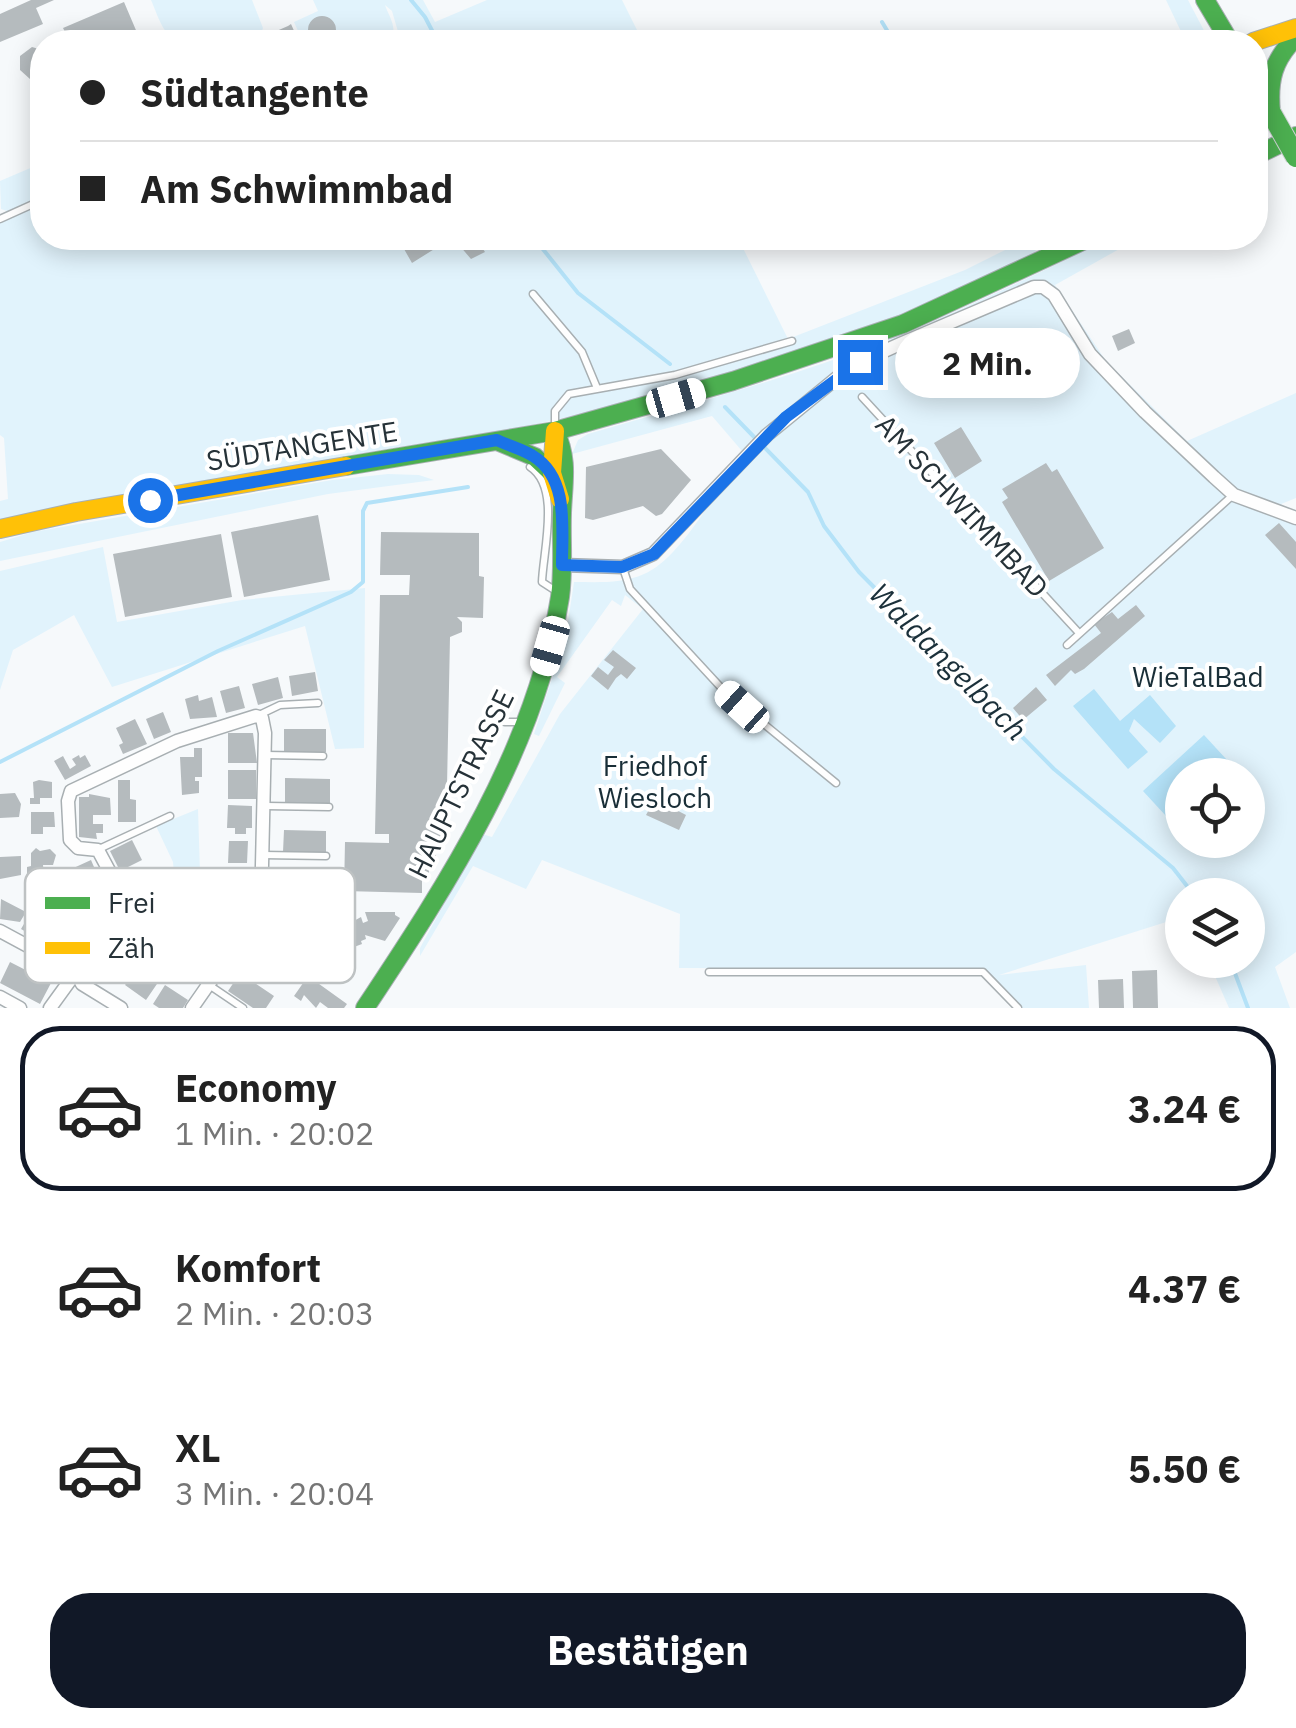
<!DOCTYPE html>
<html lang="de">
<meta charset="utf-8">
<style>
body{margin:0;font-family:"IBM Plex Sans",sans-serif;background:#f2f2f2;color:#222;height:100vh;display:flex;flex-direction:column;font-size:38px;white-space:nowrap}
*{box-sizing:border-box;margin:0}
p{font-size:32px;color:#767676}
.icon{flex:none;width:55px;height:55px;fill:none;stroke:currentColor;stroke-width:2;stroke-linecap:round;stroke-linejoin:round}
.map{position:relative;height:1008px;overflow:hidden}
.panel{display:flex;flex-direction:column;background:#fff;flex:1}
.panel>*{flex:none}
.hud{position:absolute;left:30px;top:30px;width:1238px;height:220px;border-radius:40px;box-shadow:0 5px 25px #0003;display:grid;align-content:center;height:220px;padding:0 50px;background:#fff}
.buttons{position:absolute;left:1165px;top:758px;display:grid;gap:20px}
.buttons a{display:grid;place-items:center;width:100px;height:100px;border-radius:50%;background:#fff;box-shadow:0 5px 25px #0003;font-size:50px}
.end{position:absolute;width:45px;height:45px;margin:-22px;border:12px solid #1a73e8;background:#fff;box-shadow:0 0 0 5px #fff}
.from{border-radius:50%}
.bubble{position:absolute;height:70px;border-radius:35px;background:#fff;box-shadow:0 5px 25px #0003;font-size:32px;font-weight:800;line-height:70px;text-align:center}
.car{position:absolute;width:30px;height:60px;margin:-30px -15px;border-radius:12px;box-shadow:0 0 8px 2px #0007;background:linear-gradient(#fff 24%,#345 0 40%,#fff 0 76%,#345 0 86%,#fff 0)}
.hud b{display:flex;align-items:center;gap:35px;height:95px;font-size:38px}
.hud b+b{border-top:2px solid #e0e0e0}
.hud i{width:25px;height:25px;background:#222}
ul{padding:18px 0 0;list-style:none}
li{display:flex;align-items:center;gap:30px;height:165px;margin:0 20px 15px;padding:0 30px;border:5px solid transparent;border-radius:40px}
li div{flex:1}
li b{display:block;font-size:38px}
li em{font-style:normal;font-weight:800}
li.on{border-color:#111827}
li>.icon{width:90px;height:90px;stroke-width:1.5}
.cta{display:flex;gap:20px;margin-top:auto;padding:20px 50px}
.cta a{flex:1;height:115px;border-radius:40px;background:#111827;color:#fff;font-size:40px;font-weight:800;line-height:115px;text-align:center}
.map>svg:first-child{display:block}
.green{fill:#e1f3fc;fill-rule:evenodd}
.water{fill:#b4e2f8}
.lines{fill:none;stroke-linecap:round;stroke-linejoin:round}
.stream{stroke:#b4e2f8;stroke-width:4}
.building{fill:#b5bbbe}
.lane-casing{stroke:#a8afb2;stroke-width:9}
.street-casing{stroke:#a8afb2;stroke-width:15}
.fast-casing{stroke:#a8afb2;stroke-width:20}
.slow-casing{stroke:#a8afb2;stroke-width:20}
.lane{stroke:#fefefe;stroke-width:6}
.street{stroke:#fefefe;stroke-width:12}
.fast{stroke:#4caf50;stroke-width:18}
.slow{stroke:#ffc107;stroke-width:18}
.fast-bridge-casing{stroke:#d0d4d6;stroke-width:22;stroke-linecap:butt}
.fast-bridge{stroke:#4caf50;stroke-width:20}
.route{stroke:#1a73e8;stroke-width:12}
.labels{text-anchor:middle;stroke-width:8;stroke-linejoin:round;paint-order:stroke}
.street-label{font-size:28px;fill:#263238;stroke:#fff}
.park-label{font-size:28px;fill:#192e37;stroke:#fff}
.water-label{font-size:30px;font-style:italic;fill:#1b303a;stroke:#fff}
.key{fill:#fff;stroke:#bec2c3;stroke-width:2.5}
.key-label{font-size:28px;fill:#263238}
</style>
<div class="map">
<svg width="1296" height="1008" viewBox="0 0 1296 1008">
<rect width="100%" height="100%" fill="#f6f9fb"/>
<path class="green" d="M151 0H252L263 28 261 34C239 44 180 52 164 29 159 21 155 9 151 0Z
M313 0H423L435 22 487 0H622L643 42H401L392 11 385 5C388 15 399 28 390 42H303L294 22 318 11Z
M1166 0H1188L1210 42H1186Z
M42 163V197L10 212 1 209 0 181Z
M42 203V238H738L788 339 965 270 1023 241 1021 238 1041 239 1034 254C975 281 916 311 855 333 583 433 285 471 0 521V501L8 499 4 438 0 435V222Z
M1110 238H1139L1055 285 1106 361 1187 441 1296 393V498L1281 504 1296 514V952L1275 967 1290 1008H1229L1208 960H1248V895H1182V917L999 975 1086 965 1089 1008H1022L999 984 976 969 679 968 680 914 542 860 526 889 473 866 420 956V948L482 834 492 837 560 714 643 609 625 595 621 606 612 600 557 677 565 683 539 736 534 734 566 635 574 582C597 582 622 584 644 574 681 559 721 484 742 451L712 416 572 454 578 440 588 434C688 405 790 378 887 340 963 310 1037 274 1110 238ZM1182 775H1248V840H1182Z
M388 474 419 475 434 480 328 494 0 561V542L33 532 332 480Z
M103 547 117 622 242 600 365 588 364 748 335 749 305 626 112 687 74 615 13 650 0 690V571Z
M198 809 200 873 195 900H176L173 862 156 826Z"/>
<path class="water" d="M1094 689 1120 721 1150 695 1176 726 1160 743 1134 719 1129 731 1148 752 1128 769 1073 706Z
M1204 735 1227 760 1211 775H1182V801L1166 816 1143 791Z"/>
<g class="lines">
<path class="stream" d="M411 0 425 17 438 42
M882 22 894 42
M534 238 578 293 670 364
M1009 238 1011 240
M725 407 757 440
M763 446 808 492 824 526 859 572 1054 769 1173 868 1194 895
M0 762 218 651 351 592 363 582V511L367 503 468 487
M1230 960 1248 1008"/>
</g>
<path class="building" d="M31 0H54L36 8 43 24 0 42V14Z
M124 2 141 42H70L63 28Z
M308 30a14 14 0 1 1 28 0a14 14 0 1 1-28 0Z
M291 24 299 42H251L288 26Z
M32 47 42 50V77L38 79H30L20 70V56Z
M408 238H452L412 263 400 242Z
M453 238H476L485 252 471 259Z
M1129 329 1135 343 1118 351 1112 336Z
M961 427 982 461 955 478 934 443Z
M661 449 691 480 662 514 656 516 643 506 593 520 585 518 586 467Z
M1046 463 1052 472 1057 469 1104 548 1049 581 1002 502 1008 498 1002 489Z
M318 515 330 580 244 597 231 532Z
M1279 523 1296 542V569L1265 535Z
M381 532 479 533V576L484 577 483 618 457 617 462 622V632L450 637 446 836 444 845H436V861H429V877H422V893L344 891 345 842 389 843V834H375L380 595H409L410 575H380Z
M221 534 232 597 125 617 113 554Z
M1136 605 1145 616 1084 669 1075 674 1071 670 1055 686 1046 675 1101 633 1094 624 1112 612 1118 619Z
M613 650 636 668 627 679 621 674 616 678 608 690 591 676 598 667 608 675 614 667 604 660Z
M315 672 318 691 292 696 289 676Z
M278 677 283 698 258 705 252 684Z
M239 686 245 708 226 713 220 691Z
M1036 687 1047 700 1023 720 1013 708Z
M198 695 199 701 212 697 217 717 190 719 185 699Z
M163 712 171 732 154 739 146 719Z
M135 719 147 744 123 754 119 745 123 743 116 728Z
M284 729H326V752H284Z
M228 733H253L257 763H228Z
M194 748H202V777H195V781H199V793L182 795 180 757H194Z
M79 755 80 758 85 755 91 766 65 780 54 761 63 756 70 769 76 765 72 759Z
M228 770H256V799H228Z
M285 778 330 779V803H285Z
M39 780 52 782V798H40V804H30V798H34L33 782Z
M118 780H130V799L136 800V822H118Z
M15 793 21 804 19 817 0 818V794Z
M89 794 110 798 111 815H93V824H103V833H96L97 839 79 837V797H89Z
M655 799 686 815 679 830 646 815Z
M228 805 252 806V828H246V834H235V828H227Z
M31 812H54L55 827H43V834H31Z
M284 830 326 831V853L283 852Z
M132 840 142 860 120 871 110 851Z
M229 841H248L247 863H228Z
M36 848 40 851 50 849 56 855 53 865H43L44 875 34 879 27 874V867L31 866V853Z
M21 856V875L0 879V857Z
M91 860 103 888 82 897 67 871Z
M1 899 26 912 20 922 0 919Z
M31 912 56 926 54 929 57 931 69 921 82 928 79 934 84 940 74 955 51 945 54 941 31 928 28 933 21 929Z
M365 912H395V915L400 918 385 941 365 935 366 939 361 941 362 944 354 947 356 952 342 964 344 966 337 972 340 975 334 979 331 976 328 979 314 967 329 950 326 947 343 932 341 928 361 917 363 923 368 921Z
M197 941 219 957 200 984 177 968Z
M10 962 51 983 40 1004 0 983Z
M139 966 159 981 146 1000 125 985Z
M1157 970 1158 1008H1133L1132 971Z
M240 973 274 996 266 1008H253L228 991Z
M308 976 347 1004 344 1008H328L320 1002 316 1008 304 995 301 1001 294 996Z
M1123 979 1124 1008H1099L1098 980Z
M165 985 188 1000 183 1008H159L153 1004Z"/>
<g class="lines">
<defs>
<path id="lane" d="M0 219 42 200
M533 294 582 352 597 388
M862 397 1079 633
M555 428V411L569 394 675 375 792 341
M530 467C561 487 543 551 542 582L559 593
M623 568 630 589 726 693 836 783
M1067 645 1233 495
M257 716 280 705 318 703
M505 722H524
M265 755 323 756
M266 806 329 807
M99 849 170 816
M263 855 326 856
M263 905 324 906
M242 939 292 974
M709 972H983L1018 1008
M209 985 243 1008"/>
<path id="street" d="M562 565 623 567 653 554 767 435 838 377 860 362 900 344 1034 287H1043L1054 295 1090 354 1145 412 1214 477 1234 495 1296 518
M0 931 76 972 82 984 121 1008
M0 997 20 1008
M50 1008 124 906 121 893 98 850 78 848 70 840 68 801 71 791 177 741 256 716 262 718 265 733 261 909 192 1008"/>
<path id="fast" d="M1205 0 1230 42
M1255 85 1271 113
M1271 112C1268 80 1273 60 1296 37
M1255 156 1296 136
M497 441 535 457 552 473
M346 466 555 431 733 381 903 324 1089 238
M365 1008C448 883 536 749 560 597 564 569 561 541 562 513 563 483 569 460 555 431"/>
<path id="slow" d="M1253 42 1296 28
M555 431 552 473 560 499
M0 529 76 512 346 466"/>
</defs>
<use href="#lane" class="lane-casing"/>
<use href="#street" class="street-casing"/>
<use href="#fast" class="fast-casing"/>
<use href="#slow" class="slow-casing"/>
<use href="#lane" class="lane"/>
<use href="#street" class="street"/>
<use href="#fast" class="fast"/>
<use href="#slow" class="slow"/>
<defs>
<path id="fast-bridge" d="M1271 113 1296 157"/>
</defs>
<use href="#fast-bridge" class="fast-bridge-casing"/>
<use href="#fast-bridge" class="fast-bridge"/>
</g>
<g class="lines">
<path class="route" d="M150 500 497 440C509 446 522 449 533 456 569 478 562 528 562 565L622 567 654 554 786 417 860 362"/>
</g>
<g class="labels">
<g class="street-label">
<text transform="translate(302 446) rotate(-9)" y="10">SÜDTANGENTE</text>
<text transform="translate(962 506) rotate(47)" y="10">AM SCHWIMMBAD</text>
<text transform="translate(461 784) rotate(-64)" y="10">HAUPTSTRASSE</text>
</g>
<g class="park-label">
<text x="1198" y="687">WieTalBad</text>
<text x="655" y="776">Friedhof<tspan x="655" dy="32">Wiesloch</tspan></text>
</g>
<g class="water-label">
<text transform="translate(948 662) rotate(45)" y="10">Waldangelbach</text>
</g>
</g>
<rect x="25" y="868" width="330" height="115" rx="15" class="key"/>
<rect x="45" y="897" width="45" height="12" fill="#4caf50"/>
<rect x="45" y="942" width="45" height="12" fill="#ffc107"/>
<g class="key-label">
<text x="108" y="913">Frei</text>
<text x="108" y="958">Zäh</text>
</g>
</svg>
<div class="buttons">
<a><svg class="icon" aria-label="locate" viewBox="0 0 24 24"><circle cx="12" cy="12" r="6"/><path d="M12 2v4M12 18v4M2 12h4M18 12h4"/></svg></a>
<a><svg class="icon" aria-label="layers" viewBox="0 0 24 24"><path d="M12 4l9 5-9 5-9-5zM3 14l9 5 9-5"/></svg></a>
</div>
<i class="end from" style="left:150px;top:500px"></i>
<i class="end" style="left:860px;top:362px"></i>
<div class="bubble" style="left:895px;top:328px;width:185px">2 Min.</div>
<i class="car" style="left:676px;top:398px;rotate:74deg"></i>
<i class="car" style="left:550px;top:646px;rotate:196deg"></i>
<i class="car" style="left:742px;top:707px;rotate:312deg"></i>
<div class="hud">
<b><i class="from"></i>Südtangente</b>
<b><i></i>Am Schwimmbad</b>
</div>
</div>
<section class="panel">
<ul>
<li class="on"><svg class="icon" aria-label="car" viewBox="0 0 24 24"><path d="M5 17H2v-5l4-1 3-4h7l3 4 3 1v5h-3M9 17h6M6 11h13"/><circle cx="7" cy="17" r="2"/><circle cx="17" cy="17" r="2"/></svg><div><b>Economy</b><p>1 Min. · 20:02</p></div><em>3.24 €</em></li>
<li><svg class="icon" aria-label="car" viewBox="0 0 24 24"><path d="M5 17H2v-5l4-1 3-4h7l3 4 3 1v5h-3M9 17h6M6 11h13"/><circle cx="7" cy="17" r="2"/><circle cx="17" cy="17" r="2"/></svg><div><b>Komfort</b><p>2 Min. · 20:03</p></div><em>4.37 €</em></li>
<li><svg class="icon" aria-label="car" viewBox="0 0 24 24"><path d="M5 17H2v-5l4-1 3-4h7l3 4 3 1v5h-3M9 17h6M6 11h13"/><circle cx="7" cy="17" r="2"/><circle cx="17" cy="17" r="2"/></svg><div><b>XL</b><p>3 Min. · 20:04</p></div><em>5.50 €</em></li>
</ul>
<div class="cta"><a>Bestätigen</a></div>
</section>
